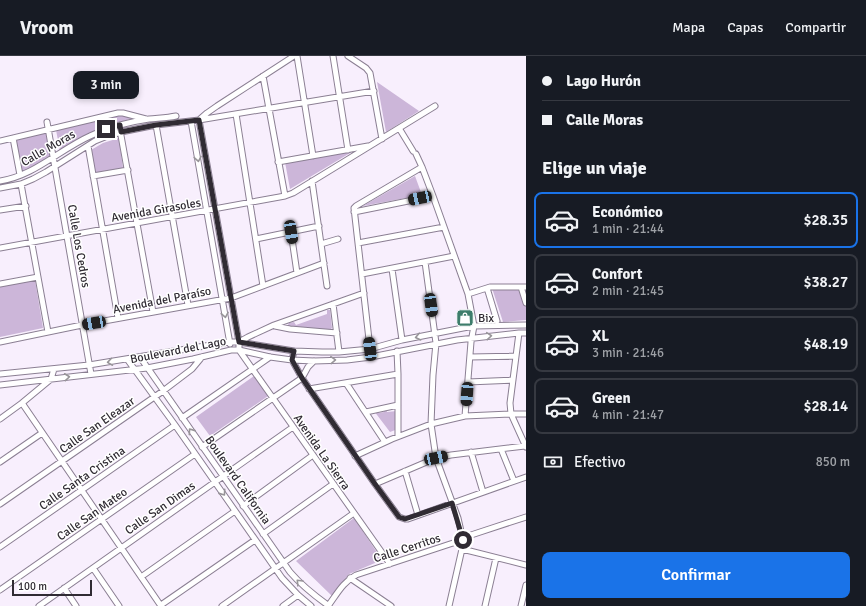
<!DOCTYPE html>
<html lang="es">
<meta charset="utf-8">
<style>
body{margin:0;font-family:Signika,sans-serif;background:#20242c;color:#f1f3f6;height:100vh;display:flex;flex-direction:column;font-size:15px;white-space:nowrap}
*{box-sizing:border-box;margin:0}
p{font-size:13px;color:#9ea1a6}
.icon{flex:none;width:22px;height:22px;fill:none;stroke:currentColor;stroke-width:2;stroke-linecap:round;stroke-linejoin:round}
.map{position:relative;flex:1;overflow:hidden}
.side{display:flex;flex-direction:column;background:#171b24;width:340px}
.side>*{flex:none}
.top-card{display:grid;align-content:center;height:88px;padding:0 16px;background:#171b24}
.scale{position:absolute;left:12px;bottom:10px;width:80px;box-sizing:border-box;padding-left:4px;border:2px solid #302b33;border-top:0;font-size:11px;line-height:14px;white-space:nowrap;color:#302b33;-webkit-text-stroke:3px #fff;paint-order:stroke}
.end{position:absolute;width:18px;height:18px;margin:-9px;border:5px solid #302b33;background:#fff;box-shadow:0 0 0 2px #fff}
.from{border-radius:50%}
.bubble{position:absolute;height:28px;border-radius:8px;background:#171b24;box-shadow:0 2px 6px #0003;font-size:13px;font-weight:600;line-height:28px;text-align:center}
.car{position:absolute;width:12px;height:24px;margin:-12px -6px;border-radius:5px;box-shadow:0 0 3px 1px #0007;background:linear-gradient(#222 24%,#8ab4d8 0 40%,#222 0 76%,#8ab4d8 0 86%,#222 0)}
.top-card b{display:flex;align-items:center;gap:14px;height:38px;font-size:15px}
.top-card b+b{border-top:1px solid #363941}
.top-card i{width:10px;height:10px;background:#f1f3f6}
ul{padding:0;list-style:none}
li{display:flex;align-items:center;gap:12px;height:56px;margin:0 8px 6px;padding:0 8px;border:2px solid #363941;border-radius:8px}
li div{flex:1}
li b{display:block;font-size:15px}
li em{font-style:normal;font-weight:600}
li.selected{border-color:#1a73e8}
li>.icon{width:36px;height:36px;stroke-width:1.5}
h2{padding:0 16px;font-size:18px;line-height:48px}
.pay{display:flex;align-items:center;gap:10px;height:44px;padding:0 16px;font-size:15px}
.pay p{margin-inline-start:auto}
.button{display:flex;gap:8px;margin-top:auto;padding:8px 16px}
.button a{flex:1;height:46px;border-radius:8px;background:#1a73e8;color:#fff;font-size:16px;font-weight:600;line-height:46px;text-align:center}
header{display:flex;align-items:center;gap:24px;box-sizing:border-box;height:56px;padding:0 20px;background:#171b24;border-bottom:1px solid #363941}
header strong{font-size:19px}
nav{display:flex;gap:22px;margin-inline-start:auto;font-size:14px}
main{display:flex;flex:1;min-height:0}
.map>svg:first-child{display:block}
.green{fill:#ccb6d9}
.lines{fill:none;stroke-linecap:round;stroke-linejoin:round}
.minor-casing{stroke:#8b7f93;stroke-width:7}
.minor{stroke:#fff;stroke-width:5}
.oneway{stroke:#989599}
.route{stroke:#302b33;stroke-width:5}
.labels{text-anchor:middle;stroke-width:3;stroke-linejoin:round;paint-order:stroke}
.street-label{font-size:12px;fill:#302b33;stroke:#fff}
.poi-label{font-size:12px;fill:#302b33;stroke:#fff;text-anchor:start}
</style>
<header>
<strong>Vroom</strong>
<nav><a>Mapa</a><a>Capas</a><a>Compartir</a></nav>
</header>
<main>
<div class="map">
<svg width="526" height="550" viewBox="0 0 526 550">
<rect width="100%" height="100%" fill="#f8effd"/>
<path class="green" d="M377 26 419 55 386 76Z
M116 59H123L135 62C105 69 85 78 60 95L56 74Z
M47 76 52 100 42 106 21 117 15 83Z
M119 82 123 112 95 117 91 94 103 87Z
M355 94 290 133 285 106Z
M415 120 422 139 363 150Z
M35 224 43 272 0 281V231Z
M492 232H520L526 248V264L503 266Z
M327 254H330L332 272 331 273H313L289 270 288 269 289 267 294 266 296 269 327 258Z
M254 320 268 340 210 380 196 361Z
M384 352H386L387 356 397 355 398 373 390 376 374 355 377 353 378 357 384 356Z
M354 462 382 504 349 518 332 540 296 505Z"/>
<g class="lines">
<defs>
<path id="minor" d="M297 0 313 100
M333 0 348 94
M348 0 366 12 370 17 382 83
M263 20 285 140
M374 35 199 64 239 286V294L390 508
M236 58 263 230
M191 65 230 288
M47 66 91 318
M156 69 188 249
M399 72 413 95
M120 74 153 256
M13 82 20 119
M0 85 118 57H123L146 63
M88 90 118 262
M416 98 422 111 433 140 468 238 474 270 471 286 465 360
M278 106 368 90
M93 120 128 114
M0 125C34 120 59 94 90 80 108 71 128 66 149 63 158 62 167 62 176 60
M312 125 327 230
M21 128 48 276
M0 132 21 128 33 123 46 116 95 85 105 81 121 76 156 69 199 64 207 57 217 50 294 0
M0 154 26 150
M354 156 433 140
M291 176 297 217
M256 183 319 170
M358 187 444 171
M321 188 338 183
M0 192 285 140 293 137 435 50
M425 206 436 287 433 319 431 368 436 402 458 462 463 484 462 493 449 550
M392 213 402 284
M362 218 454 200
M0 228 38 221
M521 231 526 247
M487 232 497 265
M468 238 490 231H526
M333 248 339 296
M275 270 290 273 337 277
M519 277 510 347 511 358 526 391
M0 286 82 269 231 242 324 207
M239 286 248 281 274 269 364 237
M294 295 292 304 302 322 375 428 399 461 405 463H408L526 421
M397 295 398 318V380
M140 301 290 516C302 530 315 540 329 550
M371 301 354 152 356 150 422 111
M470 301 516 300
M127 303 175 369 282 522 298 539 311 550
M0 318 89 309 229 286H239L294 295 322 296H339L370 293 402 284 463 272 474 270 526 269
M468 326 513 324
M346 327 385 386
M0 329 147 312 193 303 231 294H239L270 301 292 304 314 305 347 304 371 301 457 284 519 277H526
M309 333 398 318
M22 347 161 550
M366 356 398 349
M182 362 270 301
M0 363 22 347 51 323 54 313
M202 391 302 322 308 311 314 305
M501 393 514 425
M471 396 483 436
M355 400 392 383 431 368 465 360 511 358H526
M0 406 42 377
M405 415 418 459
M375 428 436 402 451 399 525 390
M0 448 163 335 192 313 202 301
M243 450 313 399
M263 478 333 428
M0 491 175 369
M462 493 526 509
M93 512 119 550
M141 521 235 455
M350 522 391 550
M64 532 76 550
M0 534 195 398
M161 549 255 484
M39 550 293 371
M222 550 354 457
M283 550 298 539
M328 550C337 538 343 526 356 519L450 488 463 484 468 480 526 461
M485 550 496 502
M521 550 526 529"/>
</defs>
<use href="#minor" class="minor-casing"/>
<use href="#minor" class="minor"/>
</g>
<defs><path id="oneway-chevron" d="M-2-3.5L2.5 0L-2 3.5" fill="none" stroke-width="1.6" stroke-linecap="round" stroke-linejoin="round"/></defs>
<g class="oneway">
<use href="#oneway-chevron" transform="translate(198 103) rotate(80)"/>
<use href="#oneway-chevron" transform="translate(225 259) rotate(80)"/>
<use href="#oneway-chevron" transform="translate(489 280) rotate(-5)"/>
<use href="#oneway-chevron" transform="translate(418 281) rotate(168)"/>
<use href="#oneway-chevron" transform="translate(333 304) rotate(-2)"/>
<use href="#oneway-chevron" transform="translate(110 306) rotate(172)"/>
<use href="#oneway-chevron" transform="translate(67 321) rotate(-6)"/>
<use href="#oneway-chevron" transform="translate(191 375) rotate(-125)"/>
<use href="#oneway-chevron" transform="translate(223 437) rotate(55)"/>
<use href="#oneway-chevron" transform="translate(299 526) rotate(-134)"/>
</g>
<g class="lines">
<path class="route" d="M106 73 120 69 121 76 156 69 199 64 239 286 294 295 292 304 302 322 375 428 399 461 405 463 452 447 463 484"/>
</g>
<defs>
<symbol id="shop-square" viewBox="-11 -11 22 22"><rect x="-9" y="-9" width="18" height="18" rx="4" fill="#3d7d6b" stroke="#fff"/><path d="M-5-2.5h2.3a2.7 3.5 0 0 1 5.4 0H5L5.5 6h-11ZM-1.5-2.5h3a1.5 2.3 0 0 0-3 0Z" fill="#fff"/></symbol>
</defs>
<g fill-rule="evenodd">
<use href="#shop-square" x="455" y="252" width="20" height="20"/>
</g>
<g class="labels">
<g class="street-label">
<text transform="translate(48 92) rotate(-30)" y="4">Calle Moras</text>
<text transform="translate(156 154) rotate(-10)" y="4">Avenida Girasoles</text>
<text transform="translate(79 190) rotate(80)" y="4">Calle Los Cedros</text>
<text transform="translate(162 244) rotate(-11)" y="4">Avenida del Paraíso</text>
<text transform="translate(178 294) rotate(-11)" y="4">Boulevard del Lago</text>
<text transform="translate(97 369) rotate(-35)" y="4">Calle San Eleazar</text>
<text transform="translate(322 396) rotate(55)" y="4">Avenida La Sierra</text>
<text transform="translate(82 422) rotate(-35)" y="4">Calle Santa Cristina</text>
<text transform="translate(238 424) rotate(55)" y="4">Boulevard California</text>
<text transform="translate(160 452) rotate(-35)" y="4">Calle San Dimas</text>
<text transform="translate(92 458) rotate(-35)" y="4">Calle San Mateo</text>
<text transform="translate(407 492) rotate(-18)" y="4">Calle Cerritos</text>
</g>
<g class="poi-label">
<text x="478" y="266">Bix</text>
</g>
</g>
</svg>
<div class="scale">100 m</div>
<i class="end from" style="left:463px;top:484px"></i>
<i class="end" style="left:106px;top:73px"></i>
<div class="bubble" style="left:73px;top:15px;width:66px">3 min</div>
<i class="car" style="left:420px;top:142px;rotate:258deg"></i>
<i class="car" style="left:291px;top:176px;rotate:171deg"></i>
<i class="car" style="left:431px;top:249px;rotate:172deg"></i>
<i class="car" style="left:94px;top:267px;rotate:260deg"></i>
<i class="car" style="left:370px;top:293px;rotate:353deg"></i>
<i class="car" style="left:467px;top:338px;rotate:184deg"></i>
<i class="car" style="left:436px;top:402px;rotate:78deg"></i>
</div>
<section class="side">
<div class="top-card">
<b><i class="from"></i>Lago Hurón</b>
<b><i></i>Calle Moras</b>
</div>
<h2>Elige un viaje</h2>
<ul>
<li class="selected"><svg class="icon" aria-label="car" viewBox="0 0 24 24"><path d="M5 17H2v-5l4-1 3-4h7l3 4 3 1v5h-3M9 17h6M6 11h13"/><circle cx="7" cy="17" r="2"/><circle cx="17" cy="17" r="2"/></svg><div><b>Económico</b><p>1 min · 21:44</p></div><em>$28.35</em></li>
<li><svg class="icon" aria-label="car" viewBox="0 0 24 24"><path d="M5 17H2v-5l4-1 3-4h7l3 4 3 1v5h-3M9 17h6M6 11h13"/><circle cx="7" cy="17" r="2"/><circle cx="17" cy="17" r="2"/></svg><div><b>Confort</b><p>2 min · 21:45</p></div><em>$38.27</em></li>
<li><svg class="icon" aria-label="car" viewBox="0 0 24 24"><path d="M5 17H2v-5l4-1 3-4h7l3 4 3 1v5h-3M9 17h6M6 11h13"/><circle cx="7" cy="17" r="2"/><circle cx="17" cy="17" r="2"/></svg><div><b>XL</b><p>3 min · 21:46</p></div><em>$48.19</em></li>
<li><svg class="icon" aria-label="car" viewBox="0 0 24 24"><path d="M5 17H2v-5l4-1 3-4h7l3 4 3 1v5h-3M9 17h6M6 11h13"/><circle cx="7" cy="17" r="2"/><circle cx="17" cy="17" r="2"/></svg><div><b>Green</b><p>4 min · 21:47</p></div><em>$28.14</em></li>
</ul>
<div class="pay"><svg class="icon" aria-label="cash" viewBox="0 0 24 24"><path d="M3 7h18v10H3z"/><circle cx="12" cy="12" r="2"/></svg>Efectivo<p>850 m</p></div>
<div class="button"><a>Confirmar</a></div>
</section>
</main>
